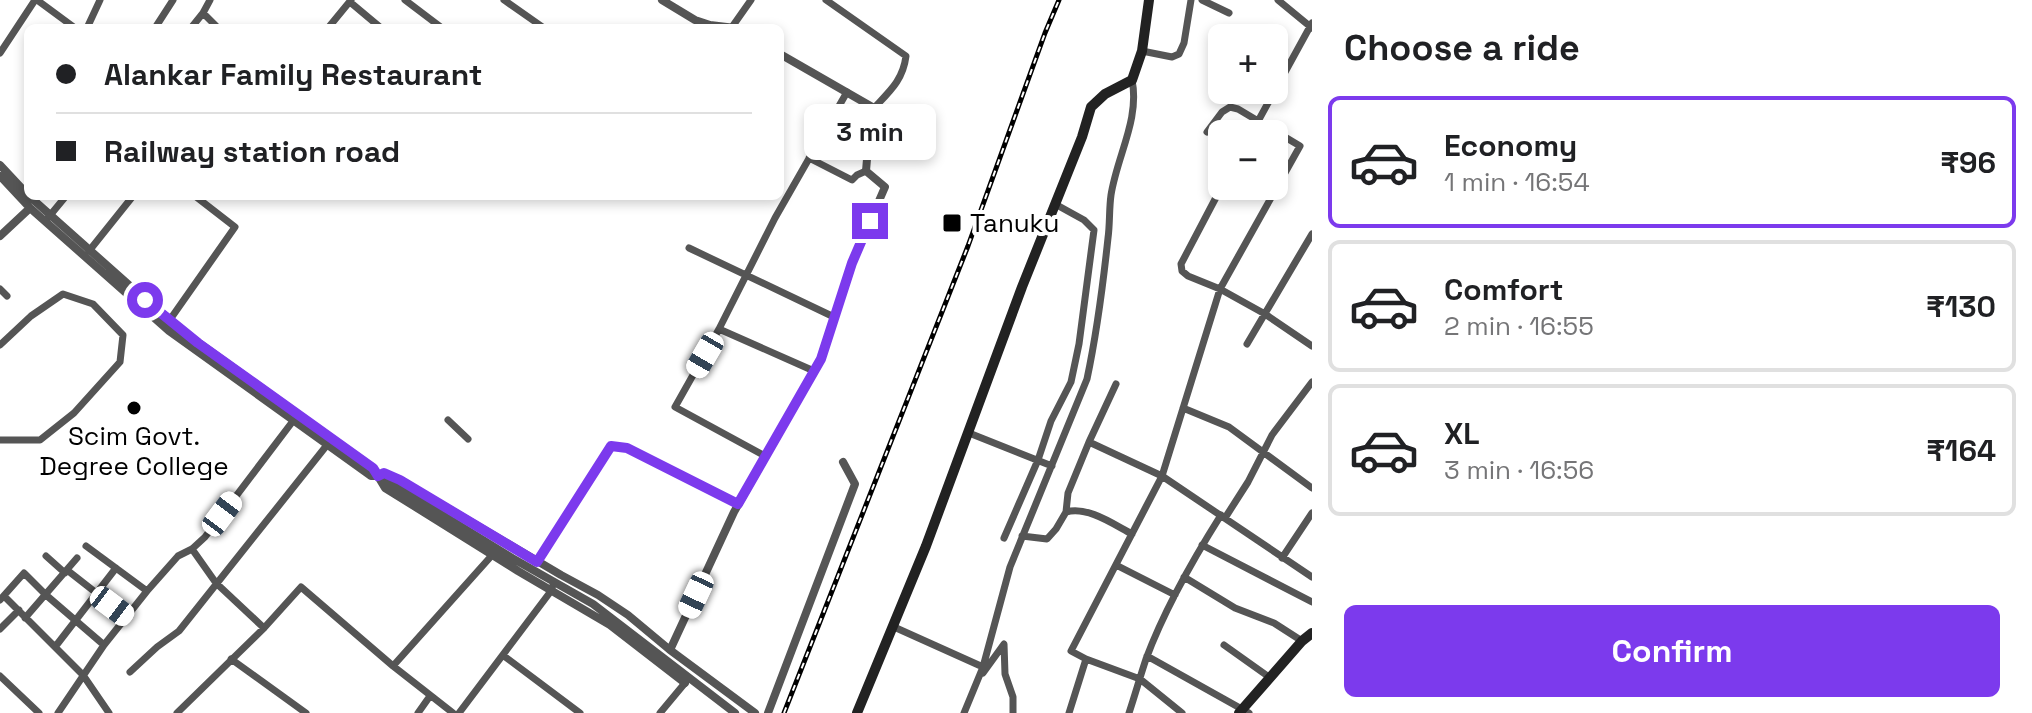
<!DOCTYPE html>
<meta charset="utf-8">
<style>
body{margin:0;font-family:"Space Grotesk",sans-serif;background:#f2f2f2;color:#202124;height:100vh;display:flex;flex-direction:column;font-size:30px;white-space:nowrap}
*{box-sizing:border-box;margin:0}
p{font-size:26px;color:#757577}
.icon{flex:none;width:44px;height:44px;fill:none;stroke:currentColor;stroke-width:2;stroke-linecap:round;stroke-linejoin:round}
.map{position:relative;flex:1;overflow:hidden}
.sheet{display:flex;flex-direction:column;background:#fff;width:720px}
.sheet>*{flex:none}
.hud{position:absolute;left:24px;top:24px;width:760px;height:176px;border-radius:12px;box-shadow:0 4px 12px #0003;display:grid;align-content:center;height:176px;padding:0 32px;background:#fff}
.buttons{position:absolute;left:1208px;top:24px;display:grid;gap:16px}
.buttons a{display:grid;place-items:center;width:80px;height:80px;border-radius:12px;background:#fff;box-shadow:0 4px 12px #0003;font-size:40px}
.end{position:absolute;width:36px;height:36px;margin:-18px;border:10px solid #7c3aed;background:#fff;box-shadow:0 0 0 4px #fff}
.from{border-radius:50%}
.bubble{position:absolute;height:56px;border-radius:12px;background:#fff;box-shadow:0 4px 12px #0003;font-size:26px;font-weight:800;line-height:56px;text-align:center}
.car{position:absolute;width:24px;height:48px;margin:-24px -12px;border-radius:10px;box-shadow:0 0 6px 2px #0007;background:linear-gradient(#fff 24%,#345 0 40%,#fff 0 76%,#345 0 86%,#fff 0)}
.hud b{display:flex;align-items:center;gap:28px;height:76px;font-size:30px}
.hud b+b{border-top:2px solid #e0e0e0}
.hud i{width:20px;height:20px;background:#202124}
ul{padding:0;list-style:none}
li{display:flex;align-items:center;gap:24px;height:132px;margin:0 16px 12px;padding:0 16px;border:4px solid #e0e0e0;border-radius:12px}
li div{flex:1}
li b{display:block;font-size:30px}
li em{font-style:normal;font-weight:800}
li.selected{border-color:#7c3aed}
li>.icon{width:72px;height:72px;stroke-width:1.5}
h2{padding:0 32px;font-size:36px;line-height:96px}
.primary-button{display:flex;gap:16px;margin-top:auto;padding:16px 32px}
.primary-button a{flex:1;height:92px;border-radius:12px;background:#7c3aed;color:#fff;font-size:32px;font-weight:800;line-height:92px;text-align:center}
main{display:flex;flex:1;min-height:0}
.map>svg:first-child{display:block}
.lines{fill:none;stroke-linecap:round;stroke-linejoin:round}
.minor{stroke:#555;stroke-width:7}
.tertiary{stroke:#555;stroke-width:8}
.secondary{stroke:#222;stroke-width:10}
.rail-casing{stroke:#000;stroke-width:5}
.rail{stroke:#fff;stroke-width:2;stroke-dasharray:6;stroke-linecap:butt}
.route{stroke:#7c3aed;stroke-width:10}
.poi-dot{fill:#000;stroke:#fff;stroke-width:3}
.labels{text-anchor:middle;stroke-width:8;stroke-linejoin:round;paint-order:stroke}
.poi-label{font-size:26px;fill:#000;stroke:#fff;text-anchor:start}
</style>
<main>
<div class="map">
<svg width="1312" height="713" viewBox="0 0 1312 713">
<rect width="100%" height="100%" fill="#fff"/>
<g class="lines">
<path class="minor" d="M37 0 75 28
M405 0 442 28
M504 0 544 28
M826 0 906 56C903 80 890 91 874 108
M1202 0 1229 13
M1278 0 1312 28
M350 2 381 28
M203 13 218 28
M732 27 751 0
M87 28 100 0
M155 28 173 0
M191 28 203 13 210 0
M328 28 351 0
M1142 51 1172 57 1179 54 1184 43 1191 0
M0 53 35 0
M1251 134 1312 23
M809 158 852 180 857 175 866 171
M1222 186 1181 264 1182 271 1188 276 1220 289 1265 314 1312 346
M47 219 66 196
M689 248 834 317
M89 251 133 196
M0 289 7 296
M169 321 235 227 195 196
M719 329 814 371
M1247 344 1312 234
M0 345 31 316 63 294 93 304 123 335 120 362 74 413 40 440H0
M1116 384 1089 442 1162 476 1220 289 1300 146 1238 109 1230 107 1222 112 1207 132
M1183 408 1229 427 1312 488
M448 420 468 439
M969 433 1052 466
M765 456 675 407 719 329 775 218 847 92
M1066 512C1088 506 1113 524 1132 534
M1225 518 1248 482 1272 435 1312 382
M1022 536 1047 539 1056 529 1066 512 1068 493 1089 442
M1004 538 1038 460 1051 421 1071 382 1079 344 1094 230 1084 220 1055 204
M1202 545 1312 602
M86 546 147 591
M192 549 216 583 264 628
M46 556 65 573
M1282 558 1312 513
M537 562 611 446 627 448 738 504
M1116 565 1175 595
M67 570 127 617
M1184 577 1235 608 1274 623 1302 641
M4 596 83 675 109 713
M0 600 24 573 46 595 104 645
M25 618 77 558
M894 627 983 667
M0 629 19 610
M1224 645 1269 677
M55 647 116 568
M504 656 580 713
M1147 656 1249 713
M231 659 306 713
M1086 659 1071 651 1162 476 1312 577
M393 666 453 713
M130 672 157 647 179 631 327 445
M983 673 1004 644 1005 674 1013 697V713
M0 676 39 713
M58 713 104 645 147 591 178 556 192 549 205 537 293 421
M177 713 264 628 301 587 393 666 494 553
M418 713 430 696
M459 713 551 591 554 582
M660 713 685 683
M964 713 983 667 1010 567 1087 379C1097 332 1103 285 1108 238 1110 224 1109 209 1111 195 1117 156 1140 119 1132 80
M1069 713 1086 659 1140 679 1182 713
M1129 713C1135 695 1140 677 1146 659 1165 608 1192 561 1221 515"/>
<path class="tertiary" d="M662 0 695 20 710 25 735 28
M0 165 28 195
M0 176 30 208 169 331 371 476H378L389 482 512 558 593 604 735 713
M29 196 174 325 373 468 385 488 518 571 610 625 685 683
M0 236 30 208
M378 476 384 473 400 480 561 575 598 595 628 615 670 650 755 713
M670 650 734 512 821 359 852 263 885 187 866 171 868 147 878 120 874 108 780 54
M768 713 855 484 843 462"/>
<path class="secondary" d="M857 713 926 546 1022 287 1082 137 1091 107 1105 94 1132 80 1142 51 1149 0
M1239 713 1302 641 1312 633"/>
<defs>
<path id="rail" d="M784 713 968 246 1045 33 1059 0"/>
</defs>
<use href="#rail" class="rail-casing"/>
<use href="#rail" class="rail"/>
</g>
<g class="lines">
<path class="route" d="M145 300 198 343 373 468 378 476 384 473 400 480 537 562 611 446 627 448 738 504 821 359 852 263 870 221"/>
</g>
<g class="poi-dot">
<rect x="942" y="213" width="20" height="20" rx="4"/>
<circle cx="134" cy="408" r="8"/>
</g>
<g class="labels">
<g class="poi-label">
<text x="970" y="232">Tanuku</text>
<text x="134" y="445" text-anchor="middle">Scim Govt.<tspan x="134" dy="30">Degree College</tspan></text>
</g>
</g>
</svg>
<div class="buttons">
<a>+</a>
<a>−</a>
</div>
<i class="end from" style="left:145px;top:300px"></i>
<i class="end" style="left:870px;top:221px"></i>
<div class="bubble" style="left:804px;top:104px;width:132px">3 min</div>
<i class="car" style="left:705px;top:355px;rotate:210deg"></i>
<i class="car" style="left:222px;top:514px;rotate:37deg"></i>
<i class="car" style="left:696px;top:595px;rotate:205deg"></i>
<i class="car" style="left:112px;top:606px;rotate:127deg"></i>
<div class="hud">
<b><i class="from"></i>Alankar Family Restaurant</b>
<b><i></i>Railway station road</b>
</div>
</div>
<section class="sheet">
<h2>Choose a ride</h2>
<ul>
<li class="selected"><svg class="icon" aria-label="car" viewBox="0 0 24 24"><path d="M5 17H2v-5l4-1 3-4h7l3 4 3 1v5h-3M9 17h6M6 11h13"/><circle cx="7" cy="17" r="2"/><circle cx="17" cy="17" r="2"/></svg><div><b>Economy</b><p>1 min · 16:54</p></div><em>₹96</em></li>
<li><svg class="icon" aria-label="car" viewBox="0 0 24 24"><path d="M5 17H2v-5l4-1 3-4h7l3 4 3 1v5h-3M9 17h6M6 11h13"/><circle cx="7" cy="17" r="2"/><circle cx="17" cy="17" r="2"/></svg><div><b>Comfort</b><p>2 min · 16:55</p></div><em>₹130</em></li>
<li><svg class="icon" aria-label="car" viewBox="0 0 24 24"><path d="M5 17H2v-5l4-1 3-4h7l3 4 3 1v5h-3M9 17h6M6 11h13"/><circle cx="7" cy="17" r="2"/><circle cx="17" cy="17" r="2"/></svg><div><b>XL</b><p>3 min · 16:56</p></div><em>₹164</em></li>
</ul>
<div class="primary-button"><a>Confirm</a></div>
</section>
</main>
